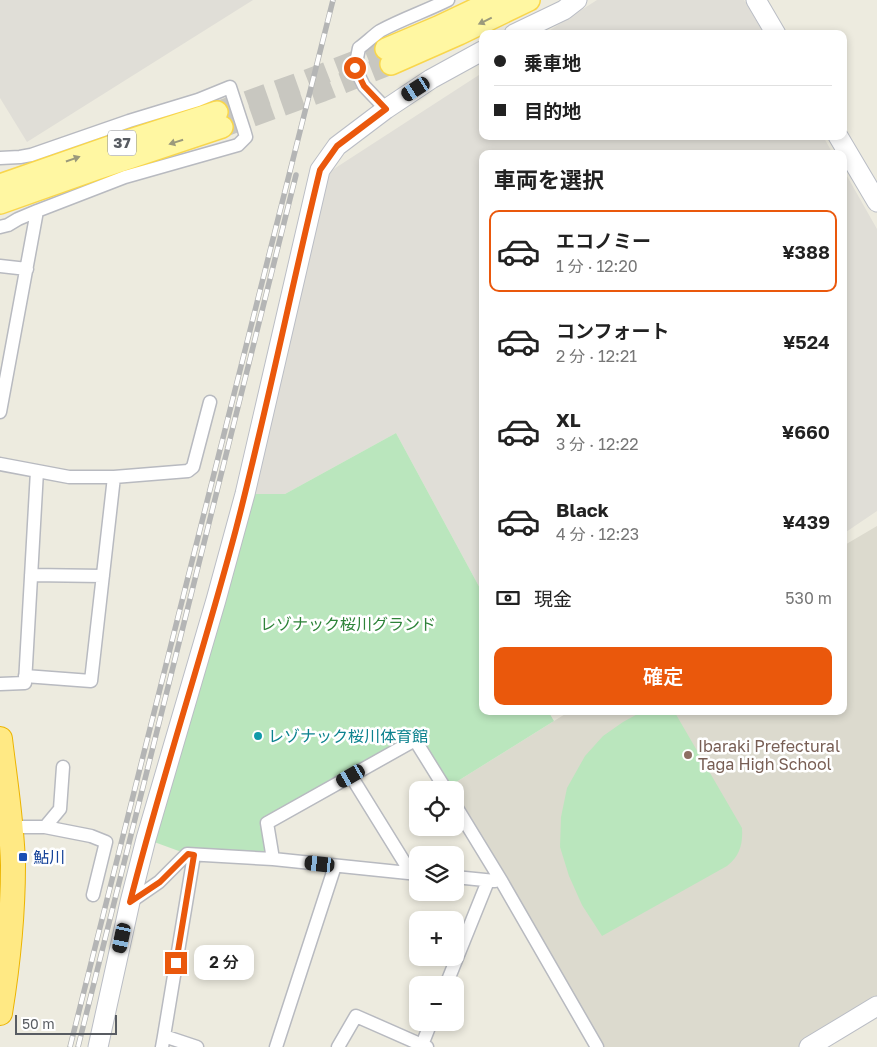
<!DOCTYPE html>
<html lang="ja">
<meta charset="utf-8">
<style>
body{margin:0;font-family:"Golos Text","Noto Sans JP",sans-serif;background:#f6f6f6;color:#222;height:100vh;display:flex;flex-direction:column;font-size:19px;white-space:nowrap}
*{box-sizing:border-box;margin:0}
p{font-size:16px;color:#767676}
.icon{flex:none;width:28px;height:28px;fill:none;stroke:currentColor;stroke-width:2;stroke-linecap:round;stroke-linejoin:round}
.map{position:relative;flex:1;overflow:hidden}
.panel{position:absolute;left:479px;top:150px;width:368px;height:565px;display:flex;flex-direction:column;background:#fff;border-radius:10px;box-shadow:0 2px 8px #0003}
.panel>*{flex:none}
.top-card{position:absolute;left:479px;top:30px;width:368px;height:110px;border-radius:10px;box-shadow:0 2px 8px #0003;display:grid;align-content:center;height:110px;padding:0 15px;background:#fff}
.controls{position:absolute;left:409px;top:781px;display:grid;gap:10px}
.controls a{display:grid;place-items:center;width:55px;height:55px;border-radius:10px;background:#fff;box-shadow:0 2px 8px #0003;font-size:25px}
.scale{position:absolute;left:15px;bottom:12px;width:102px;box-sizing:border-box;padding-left:5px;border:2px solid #585c62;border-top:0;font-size:14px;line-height:18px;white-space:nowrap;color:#585c62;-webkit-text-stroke:4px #fff;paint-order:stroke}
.end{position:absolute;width:22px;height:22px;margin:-11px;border:6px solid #ea580c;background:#fff;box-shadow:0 0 0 2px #fff}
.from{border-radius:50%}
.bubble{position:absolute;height:35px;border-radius:10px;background:#fff;box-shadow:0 2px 8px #0003;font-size:16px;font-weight:600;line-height:35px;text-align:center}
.car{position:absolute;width:15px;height:30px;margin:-15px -8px;border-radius:6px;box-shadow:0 0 4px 1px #0007;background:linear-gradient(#222 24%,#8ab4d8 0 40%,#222 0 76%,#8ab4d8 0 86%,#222 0)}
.top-card b{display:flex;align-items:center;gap:18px;height:48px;font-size:19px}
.top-card b+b{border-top:1px solid #e0e0e0}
.top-card i{width:12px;height:12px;background:#222}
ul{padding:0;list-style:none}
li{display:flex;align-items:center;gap:15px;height:82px;margin:0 10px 8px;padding:0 5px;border:2px solid transparent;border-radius:10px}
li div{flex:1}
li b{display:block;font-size:19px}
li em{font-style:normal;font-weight:600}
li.selected{border-color:#ea580c}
li>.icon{width:45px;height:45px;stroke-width:1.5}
h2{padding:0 15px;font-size:22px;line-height:60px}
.pay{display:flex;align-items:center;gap:12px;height:55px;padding:0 15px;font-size:19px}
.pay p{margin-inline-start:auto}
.button{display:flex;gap:10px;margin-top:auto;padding:10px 15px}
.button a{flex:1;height:58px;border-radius:10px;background:#ea580c;color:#fff;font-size:20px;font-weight:600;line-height:58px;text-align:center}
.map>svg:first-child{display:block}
.industrial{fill:#e0ded7}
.education{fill:#dcdace}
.green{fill:#bae6bd}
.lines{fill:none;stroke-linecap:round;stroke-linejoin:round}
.primary-tunnel{stroke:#c8c7c0;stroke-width:21;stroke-dasharray:21 11;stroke-linecap:butt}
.street-casing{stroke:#b8bac0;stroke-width:15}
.secondary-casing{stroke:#babdc5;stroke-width:21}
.primary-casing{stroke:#f9d64c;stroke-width:24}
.highway-casing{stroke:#ecb400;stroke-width:26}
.street{stroke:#fff;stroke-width:12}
.secondary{stroke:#fff;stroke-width:19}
.primary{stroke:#fff7a2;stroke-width:21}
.highway{stroke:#ffe984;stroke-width:24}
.rail-casing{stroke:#b4b5b5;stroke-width:5.5}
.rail{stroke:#fff;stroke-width:4;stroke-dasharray:11;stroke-linecap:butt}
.oneway{fill:#9b9a7c}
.route{stroke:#ea580c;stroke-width:6}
.culture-dot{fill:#0f9aa8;stroke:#fff;stroke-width:2}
.education-dot{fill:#8d6e63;stroke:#fff;stroke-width:2}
.transit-dot{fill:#1a4fb4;stroke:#fff;stroke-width:2}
.labels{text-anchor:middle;stroke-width:5;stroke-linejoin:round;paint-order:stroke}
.shield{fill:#fff;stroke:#8a8d91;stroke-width:1}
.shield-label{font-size:15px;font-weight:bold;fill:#585c62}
.park-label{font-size:16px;fill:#2e8339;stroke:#fff}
.culture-label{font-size:16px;fill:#0d838f;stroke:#fff;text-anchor:start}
.education-label{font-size:16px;fill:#785e54;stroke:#fff;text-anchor:start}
.transit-label{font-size:16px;fill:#164399;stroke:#fff;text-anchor:start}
</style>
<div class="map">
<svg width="877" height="1047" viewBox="0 0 877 1047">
<rect width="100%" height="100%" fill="#edebdf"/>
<path class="industrial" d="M0 0H253L27 142 0 98Z
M597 0H744L764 34H544Z
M482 73V136H823L833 154H482V592L396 433 285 494H245L323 176Z
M843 169 877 229V511L843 534Z"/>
<path class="education" d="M877 526V1000L802 1047H597L455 806V790H446L445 789 570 711H842L843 546Z"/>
<path class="green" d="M396 433 482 592V711H548L554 721 445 789 415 741 268 823 273 859 187 854 146 839 245 494H285Z
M643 711H674L742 828C743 844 740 856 727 866L602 936 582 905 569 876 560 847 561 817 567 788 585 756 603 736 623 722Z"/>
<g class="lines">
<path class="primary-tunnel" d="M217 112 307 80 386 49
M222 127 323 91 391 64"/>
<defs>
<path id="street" d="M386 109 364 86 355 68 359 48C366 43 373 36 380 31 402 19 426 11 448 0
M0 158 20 157 31 155 129 121 198 100 230 87 244 130 246 137 238 145 125 177 37 211 18 219 8 225 0 227
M0 266 27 269
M0 412 37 211
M0 464 69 477H114L188 471 193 467 210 402
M31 575 103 576
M25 676 91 681 114 477
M0 684 25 683 37 471
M351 776 411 873
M455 805 502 882 597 1047
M10 827H45L91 836 106 842 93 895
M45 827 60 809 63 767
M273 859 267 823 415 740 446 790
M455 877 495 881
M130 902 159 882 187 854 273 859 418 874
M446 985 488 881
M164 1036 194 855
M162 1047 164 1036 197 1047
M276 1047 335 866
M338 1047 356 1016 422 1045
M427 1047 422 1045 431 1022"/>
<path id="secondary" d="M756 0 776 34
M514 34 564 10 577 0
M838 136 877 202
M98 1047 130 902 146 839 216 600 245 494 320 170 337 146 386 109 431 79 482 51
M809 1047 877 1006"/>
<path id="primary" d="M386 49 438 27 495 0
M391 64 459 34 529 0
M0 185 118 144 217 112
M0 203 96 169 222 127"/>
<path id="highway" d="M0 739C5 781 12 823 13 865 13 915 8 964 0 1013"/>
</defs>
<use href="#street" class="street-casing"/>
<use href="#secondary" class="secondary-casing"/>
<use href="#primary" class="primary-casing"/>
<use href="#highway" class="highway-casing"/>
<use href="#street" class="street"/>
<use href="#secondary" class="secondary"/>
<use href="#primary" class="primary"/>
<use href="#highway" class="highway"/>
<defs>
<path id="rail" d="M70 1047 333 0
M78 1047 296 175"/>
</defs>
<use href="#rail" class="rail-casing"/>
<use href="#rail" class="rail"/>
</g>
<defs><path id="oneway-solid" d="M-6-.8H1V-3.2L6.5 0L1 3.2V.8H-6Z" transform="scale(1.25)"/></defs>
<g class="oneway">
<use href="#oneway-solid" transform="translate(485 21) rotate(154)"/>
<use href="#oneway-solid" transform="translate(176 142) rotate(162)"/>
<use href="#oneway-solid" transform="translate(73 159) rotate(-19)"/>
</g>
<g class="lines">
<path class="route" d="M176 963 194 855 188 854 160 882 130 902C162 776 203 654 236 529 267 410 291 289 320 170L337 146 386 109 364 86 355 68"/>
</g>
<circle class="culture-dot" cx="258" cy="736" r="5"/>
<circle class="education-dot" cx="688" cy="755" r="5"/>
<rect class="transit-dot" x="18" y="852" width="10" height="10" rx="2.5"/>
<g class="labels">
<rect class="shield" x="108" y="130.5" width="28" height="25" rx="4"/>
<g class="shield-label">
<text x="122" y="148">37</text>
</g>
<g class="park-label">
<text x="348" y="630">レゾナック桜川グランド</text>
</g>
<g class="culture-label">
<text x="268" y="742">レゾナック桜川体育館</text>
</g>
<g class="education-label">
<text x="698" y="752">Ibaraki Prefectural<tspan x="698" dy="18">Taga High School</tspan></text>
</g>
<g class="transit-label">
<text x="33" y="863">鮎川</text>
</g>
</g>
</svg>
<div class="controls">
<a><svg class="icon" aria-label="locate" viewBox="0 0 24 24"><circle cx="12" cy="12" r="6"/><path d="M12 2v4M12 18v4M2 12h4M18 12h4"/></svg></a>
<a><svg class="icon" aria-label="layers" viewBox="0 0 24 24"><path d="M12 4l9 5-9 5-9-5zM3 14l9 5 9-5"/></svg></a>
<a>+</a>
<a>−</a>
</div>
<div class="scale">50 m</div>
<i class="end from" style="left:355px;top:68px"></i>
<i class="end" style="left:176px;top:963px"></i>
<div class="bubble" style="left:194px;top:945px;width:60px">2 分</div>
<i class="car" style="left:416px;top:89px;rotate:237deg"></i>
<i class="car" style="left:351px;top:776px;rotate:240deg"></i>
<i class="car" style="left:320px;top:864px;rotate:276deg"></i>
<i class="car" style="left:122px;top:938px;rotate:192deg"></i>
<div class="top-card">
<b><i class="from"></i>乗車地</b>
<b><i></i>目的地</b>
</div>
<section class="panel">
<h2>車両を選択</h2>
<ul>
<li class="selected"><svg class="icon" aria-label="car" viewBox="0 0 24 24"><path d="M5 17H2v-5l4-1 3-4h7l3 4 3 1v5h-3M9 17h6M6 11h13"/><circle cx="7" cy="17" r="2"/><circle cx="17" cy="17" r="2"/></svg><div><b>エコノミー</b><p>1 分 · 12:20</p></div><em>¥388</em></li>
<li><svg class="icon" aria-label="car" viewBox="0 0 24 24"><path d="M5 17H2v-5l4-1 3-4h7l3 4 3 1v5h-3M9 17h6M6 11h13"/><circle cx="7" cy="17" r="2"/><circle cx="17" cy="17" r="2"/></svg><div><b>コンフォート</b><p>2 分 · 12:21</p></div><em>¥524</em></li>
<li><svg class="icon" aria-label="car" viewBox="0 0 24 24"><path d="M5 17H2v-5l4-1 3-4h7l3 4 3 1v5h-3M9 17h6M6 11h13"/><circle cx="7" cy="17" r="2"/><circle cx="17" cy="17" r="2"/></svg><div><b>XL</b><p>3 分 · 12:22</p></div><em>¥660</em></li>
<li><svg class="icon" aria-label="car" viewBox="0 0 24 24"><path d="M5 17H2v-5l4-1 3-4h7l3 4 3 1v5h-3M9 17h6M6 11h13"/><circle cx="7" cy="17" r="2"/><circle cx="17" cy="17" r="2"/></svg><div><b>Black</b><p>4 分 · 12:23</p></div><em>¥439</em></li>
</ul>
<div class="pay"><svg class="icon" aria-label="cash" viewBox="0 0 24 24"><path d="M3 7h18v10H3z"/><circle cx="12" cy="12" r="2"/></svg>現金<p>530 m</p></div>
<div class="button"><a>確定</a></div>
</section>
</div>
